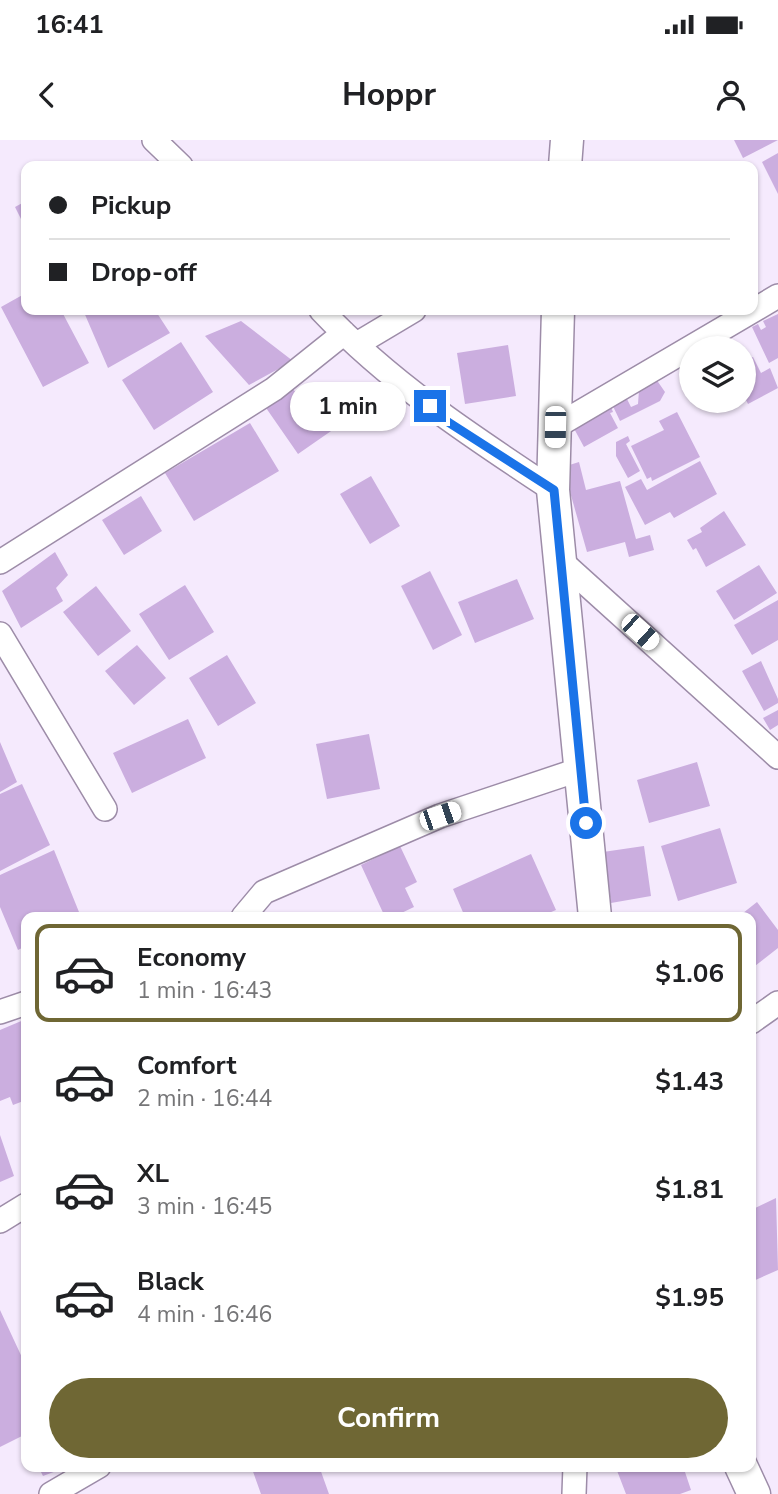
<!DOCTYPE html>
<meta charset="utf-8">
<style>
body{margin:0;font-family:"Nunito Sans",sans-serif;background:#f2f2f2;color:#202124;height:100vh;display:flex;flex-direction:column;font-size:26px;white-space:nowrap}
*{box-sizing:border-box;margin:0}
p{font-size:23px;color:#757577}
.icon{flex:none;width:38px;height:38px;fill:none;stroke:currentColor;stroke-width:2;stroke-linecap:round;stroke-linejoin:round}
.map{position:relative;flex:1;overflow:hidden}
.drawer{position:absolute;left:21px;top:772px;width:735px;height:560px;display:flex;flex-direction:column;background:#fff;border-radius:14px;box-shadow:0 2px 5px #0004}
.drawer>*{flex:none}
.guide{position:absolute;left:21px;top:21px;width:737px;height:154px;border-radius:14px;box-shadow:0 2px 5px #0004;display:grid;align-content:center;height:154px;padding:0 28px;background:#fff}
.tools{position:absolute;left:679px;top:196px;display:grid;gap:14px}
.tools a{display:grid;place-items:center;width:77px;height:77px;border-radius:50%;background:#fff;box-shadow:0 2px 5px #0004;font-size:35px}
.end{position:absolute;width:32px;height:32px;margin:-16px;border:9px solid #1a73e8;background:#fff;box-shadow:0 0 0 4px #fff}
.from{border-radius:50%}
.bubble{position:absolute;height:49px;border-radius:24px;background:#fff;box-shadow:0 2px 5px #0004;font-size:23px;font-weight:700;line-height:49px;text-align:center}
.car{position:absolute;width:21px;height:42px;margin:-21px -10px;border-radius:9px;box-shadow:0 0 5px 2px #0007;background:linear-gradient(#fff 24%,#345 0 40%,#fff 0 76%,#345 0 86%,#fff 0)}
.guide b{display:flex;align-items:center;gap:24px;height:66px;font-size:26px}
.guide b+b{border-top:2px solid #e0e0e0}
.guide i{width:18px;height:18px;background:#202124}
ul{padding:12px 0 0;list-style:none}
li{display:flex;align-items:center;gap:21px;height:98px;margin:0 14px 10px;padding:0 14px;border:4px solid transparent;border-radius:14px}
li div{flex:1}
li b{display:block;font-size:26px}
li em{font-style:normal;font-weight:700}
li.on{border-color:#6f6734}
li>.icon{width:63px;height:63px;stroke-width:1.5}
.primary-button{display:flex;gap:14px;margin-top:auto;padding:14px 28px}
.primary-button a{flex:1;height:80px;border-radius:42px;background:#6f6734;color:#fff;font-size:28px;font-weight:700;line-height:80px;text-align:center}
.status{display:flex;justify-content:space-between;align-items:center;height:49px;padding:0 35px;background:#fff;direction:ltr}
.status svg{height:19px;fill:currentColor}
header{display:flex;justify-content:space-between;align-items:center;height:91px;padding:0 28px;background:#fff;font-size:32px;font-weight:700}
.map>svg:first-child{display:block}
.building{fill:#cbaedf}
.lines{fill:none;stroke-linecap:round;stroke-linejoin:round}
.street-casing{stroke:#9d8ca8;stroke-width:26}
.secondary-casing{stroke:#9d8ca8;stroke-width:35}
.street{stroke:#fff;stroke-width:23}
.secondary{stroke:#fff;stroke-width:32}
.route{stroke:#1a73e8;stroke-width:9}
</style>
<div class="status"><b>16:41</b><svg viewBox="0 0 49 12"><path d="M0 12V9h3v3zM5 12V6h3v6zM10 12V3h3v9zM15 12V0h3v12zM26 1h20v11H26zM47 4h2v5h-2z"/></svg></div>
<header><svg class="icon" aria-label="back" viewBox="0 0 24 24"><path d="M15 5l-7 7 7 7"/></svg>Hoppr<svg class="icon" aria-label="person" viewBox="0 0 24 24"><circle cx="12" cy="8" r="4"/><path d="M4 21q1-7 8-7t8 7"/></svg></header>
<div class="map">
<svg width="778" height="1354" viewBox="0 0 778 1354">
<rect width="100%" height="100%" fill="#f5eafd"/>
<path class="building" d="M734 0H778L743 18Z
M778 13V54L762 22Z
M26 61V89L15 67Z
M26 153V170H61L89 223 43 247 1 167Z
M83 170H155L170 193 108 228Z
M778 174V218L769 223 752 187 758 184 761 190 766 187 763 181Z
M241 181 293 221 249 245 205 196Z
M181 202 213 252 154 290 122 240Z
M508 205 516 256 465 264 457 213Z
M753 217 761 233 770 228 778 248 748 264 744 256V221Z
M656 239 665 252 660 261 620 281 611 262 625 255 631 267 638 264 639 250Z
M291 246 303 263 309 252 334 289 298 314 264 265Z
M611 267 613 272 610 273 618 288 584 307 571 283Z
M677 272 700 317 652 341 651 337 647 339 631 306 664 290 659 281Z
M250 283 279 331 194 381 165 333Z
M628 296 630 301 626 304 640 331 628 338 616 316V302Z
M700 321 717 354 674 378 670 372 645 385 625 347 641 339 647 350Z
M579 322 586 350 620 341 636 399 650 395 654 410 629 417 625 402 587 412 563 327Z
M371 336 400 386 370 404 340 354Z
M141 356 162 391 124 415 102 380Z
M724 371 746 405 706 427 696 408 693 410 687 400 702 392 700 388Z
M55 412 68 435 56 448 63 461 21 488 2 451Z
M759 425 777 453 734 480 716 451Z
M430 431 462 495 433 510 401 446Z
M517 439 534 479 475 503 458 462Z
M185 445 214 492 169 520 139 474Z
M96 446 131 491 98 516 63 472Z
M778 460V500L752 515 734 485Z
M137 505 166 538 134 565 105 531Z
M227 515 256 563 218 586 189 538Z
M761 521 778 559V563L764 571 742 531Z
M778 570V585L770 590 763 578Z
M188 579 206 618 132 653 113 613Z
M369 594 380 649 327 659 316 604Z
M0 602 17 642 0 652Z
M697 622 710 666 649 683 637 640Z
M22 644 50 705 0 731V654Z
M720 688 737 743 678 761 661 706Z
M400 706 417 742 405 748 414 767 393 777H385L361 725Z
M644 706 651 756 611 763 603 712Z
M54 710 81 777H26V806L18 810 0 767V735Z
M531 714 556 770 539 777H465L453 749Z
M757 762 778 790V808L751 829V777H738Z
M26 879V960L13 965 10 957 0 961V890Z
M0 995 14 1036 0 1042Z
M776 1058 778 1130 751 1142V1070Z
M0 1170 26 1226V1294L0 1307Z
M38 1326H67V1327L43 1336Z
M251 1326H319L329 1354H261Z
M622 1326H683L691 1350 680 1354H626L616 1328Z"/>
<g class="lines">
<defs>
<path id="street" d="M154 0 181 26
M321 170C389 242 471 296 553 350
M357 204 414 170
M555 287 778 156
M561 421 778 617
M0 422 274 249 344 193
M0 494 105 669
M243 777 264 752 440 676 581 629
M0 872 26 863
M751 882 778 863
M0 1081 26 1065
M51 1354 99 1326
M574 1354 575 1326"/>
<path id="secondary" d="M565 26 567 0
M558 170 553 350 595 777
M741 1326 754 1354"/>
</defs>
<use href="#street" class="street-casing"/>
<use href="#secondary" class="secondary-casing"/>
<use href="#street" class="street"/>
<use href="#secondary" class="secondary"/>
</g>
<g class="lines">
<path class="route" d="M430 266 448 282 554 350 586 683"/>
</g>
</svg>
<div class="tools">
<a><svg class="icon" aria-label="layers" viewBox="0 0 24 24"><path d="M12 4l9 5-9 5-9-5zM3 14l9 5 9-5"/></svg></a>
</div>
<i class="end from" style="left:586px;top:683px"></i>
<i class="end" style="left:430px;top:266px"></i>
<div class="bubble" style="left:290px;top:242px;width:116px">1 min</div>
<i class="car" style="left:555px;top:287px;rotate:181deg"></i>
<i class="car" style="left:640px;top:492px;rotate:132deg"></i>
<i class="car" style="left:440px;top:676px;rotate:71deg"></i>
<div class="guide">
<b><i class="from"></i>Pickup</b>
<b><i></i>Drop-off</b>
</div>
<section class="drawer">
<ul>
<li class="on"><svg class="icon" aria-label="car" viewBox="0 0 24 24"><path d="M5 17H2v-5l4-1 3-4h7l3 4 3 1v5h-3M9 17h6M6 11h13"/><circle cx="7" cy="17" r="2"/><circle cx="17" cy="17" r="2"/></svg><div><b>Economy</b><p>1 min · 16:43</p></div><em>$1.06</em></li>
<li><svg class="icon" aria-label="car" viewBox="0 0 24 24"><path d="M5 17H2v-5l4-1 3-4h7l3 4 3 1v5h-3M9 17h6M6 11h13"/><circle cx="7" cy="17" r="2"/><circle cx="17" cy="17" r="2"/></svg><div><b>Comfort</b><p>2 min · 16:44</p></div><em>$1.43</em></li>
<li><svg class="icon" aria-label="car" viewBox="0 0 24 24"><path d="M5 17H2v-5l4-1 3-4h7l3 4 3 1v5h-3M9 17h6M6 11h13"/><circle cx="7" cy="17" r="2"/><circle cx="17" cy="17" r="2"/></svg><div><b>XL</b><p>3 min · 16:45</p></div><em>$1.81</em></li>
<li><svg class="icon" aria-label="car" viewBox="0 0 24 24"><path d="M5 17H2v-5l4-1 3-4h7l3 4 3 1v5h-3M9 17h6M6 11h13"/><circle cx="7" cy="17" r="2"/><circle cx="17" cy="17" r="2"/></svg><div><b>Black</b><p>4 min · 16:46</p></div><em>$1.95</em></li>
</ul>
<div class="primary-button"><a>Confirm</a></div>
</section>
</div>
